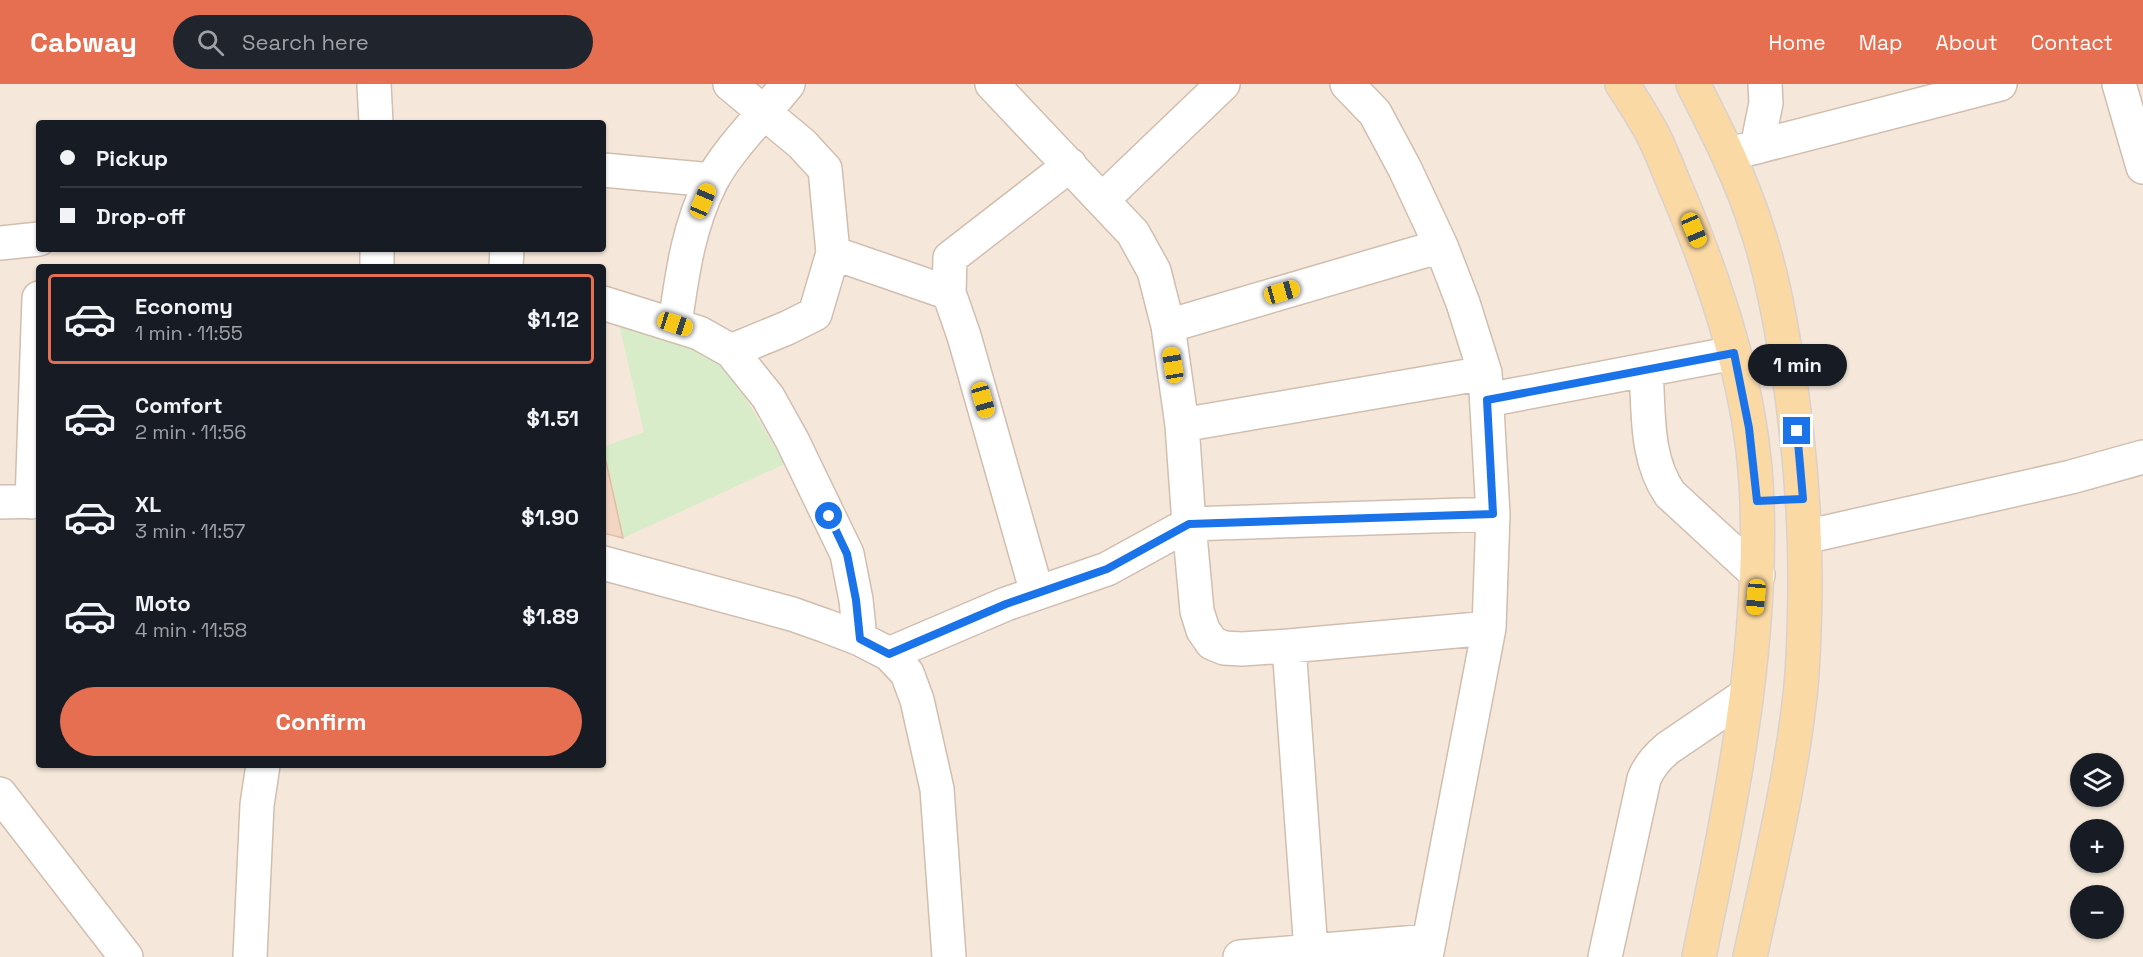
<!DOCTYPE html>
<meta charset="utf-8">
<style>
body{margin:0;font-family:"Space Grotesk",sans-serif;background:#20242c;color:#f1f3f6;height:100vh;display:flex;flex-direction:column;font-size:22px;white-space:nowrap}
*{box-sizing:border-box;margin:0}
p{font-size:20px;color:#9ea1a6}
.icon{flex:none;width:33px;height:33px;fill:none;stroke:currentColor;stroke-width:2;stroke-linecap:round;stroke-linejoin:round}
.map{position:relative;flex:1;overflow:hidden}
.sheet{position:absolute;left:36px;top:180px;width:570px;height:504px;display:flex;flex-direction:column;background:#171b24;border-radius:6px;box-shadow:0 2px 4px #0004}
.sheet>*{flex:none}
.hud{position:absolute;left:36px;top:36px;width:570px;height:132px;border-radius:6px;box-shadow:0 2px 4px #0004;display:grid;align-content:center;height:132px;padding:0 24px;background:#171b24}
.controls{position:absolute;left:2070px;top:669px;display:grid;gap:12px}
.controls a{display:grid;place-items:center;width:54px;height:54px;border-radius:50%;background:#171b24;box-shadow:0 2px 4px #0004;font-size:30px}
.end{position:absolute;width:27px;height:27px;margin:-14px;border:8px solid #1a73e8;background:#fff;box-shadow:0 0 0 3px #fff}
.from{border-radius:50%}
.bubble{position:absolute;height:42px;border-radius:21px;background:#171b24;box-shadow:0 2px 4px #0004;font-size:20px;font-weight:700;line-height:42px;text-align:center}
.car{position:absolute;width:18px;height:36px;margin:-18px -9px;border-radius:8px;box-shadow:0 0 4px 2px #0007;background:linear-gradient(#f5c518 24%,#345 0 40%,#f5c518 0 76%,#345 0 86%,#f5c518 0)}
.hud b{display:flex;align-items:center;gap:21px;height:57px;font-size:22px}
.hud b+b{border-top:2px solid #363941}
.hud i{width:15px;height:15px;background:#f1f3f6}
ul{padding:10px 0 0;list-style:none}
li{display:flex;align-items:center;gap:18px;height:90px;margin:0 12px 9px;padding:0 12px;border:3px solid transparent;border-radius:6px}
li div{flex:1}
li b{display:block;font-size:22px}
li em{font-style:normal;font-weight:700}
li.current{border-color:#e76f51}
li>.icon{width:54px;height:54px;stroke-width:1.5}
.action{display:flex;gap:12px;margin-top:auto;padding:12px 24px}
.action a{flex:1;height:69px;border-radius:36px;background:#e76f51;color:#fff;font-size:24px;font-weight:700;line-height:69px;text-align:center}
header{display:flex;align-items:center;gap:36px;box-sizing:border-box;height:84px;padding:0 30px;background:#e76f51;color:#fff}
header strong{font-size:28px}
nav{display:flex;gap:33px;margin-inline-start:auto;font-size:21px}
.search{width:420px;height:54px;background:#20242c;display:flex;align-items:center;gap:15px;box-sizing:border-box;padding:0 21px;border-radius:33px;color:#9ea1a6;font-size:22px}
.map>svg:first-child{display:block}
.residential{fill:#f5e8da;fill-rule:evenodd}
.green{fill:#d8ecc9}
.building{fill:#f3d5c3;stroke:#e6bba3;stroke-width:1.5}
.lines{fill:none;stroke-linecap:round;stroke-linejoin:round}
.minor-casing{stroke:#d1beb0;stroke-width:36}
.major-casing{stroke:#dad1cd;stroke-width:36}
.minor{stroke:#fff;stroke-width:33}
.major{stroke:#fbd9a5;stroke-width:33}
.route{stroke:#1a73e8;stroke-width:8}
</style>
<header>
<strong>Cabway</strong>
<div class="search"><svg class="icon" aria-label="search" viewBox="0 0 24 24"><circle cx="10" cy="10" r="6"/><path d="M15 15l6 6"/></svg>Search here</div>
<nav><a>Home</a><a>Map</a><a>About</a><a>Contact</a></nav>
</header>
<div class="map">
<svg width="2143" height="873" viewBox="0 0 2143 873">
<rect width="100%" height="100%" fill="#fdf6ec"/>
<path class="residential" d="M0 0H2143V873H0ZM39 39H603V165H39ZM39 183H603V681H39ZM2080 680H2114V712H2080ZM2080 746H2114V778H2080ZM2080 812H2114V844H2080Z"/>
<path class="green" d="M618 236 698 261 731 290 785 380 623 454 603 363 644 348Z"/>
<path class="building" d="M603 364 623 454 603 449Z"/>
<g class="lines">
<defs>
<path id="minor" d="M374 0 376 39
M730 0 802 60 825 85 833 169 815 230 787 244 731 267
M1347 0 1375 29 1405 85 1441 162 1463 219 1485 289 1493 430 1489 544 1426 873
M2119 0 2143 83
M1757 63 1766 19 1765 0
M1729 70 2000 0
M603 86 712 96
M1102 116 1223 0
M0 159 39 155
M833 169 949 209
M377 183V165
M506 183 507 165
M603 219 699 249 731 267 768 313 792 356 847 470 856 516 860 555
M675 240C682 192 688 143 711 98 727 66 765 29 788 0
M1168 242 1441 162
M1646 286C1649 328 1645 374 1670 410L1758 491
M1487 316 1734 269
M1182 341 1485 289
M0 418 39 417
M32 418 39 214
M1805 453 2071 393 2143 373
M603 479 792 530 826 542 860 555 889 570 907 589 917 616 937 705 949 873
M1037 509 964 252 949 209 950 174 1070 81
M1489 544 1289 562 1242 565 1224 564 1212 559 1203 546 1197 527 1189 440 1493 430
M1289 562 1311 867
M889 570 1006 520 1107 485 1189 440 1182 341 1168 242 1154 187 1133 149 992 0
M0 710 126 873
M250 873 257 721 263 681
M1240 873 1429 857
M1605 873 1644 695C1649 682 1657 673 1668 664L1746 611"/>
<path id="major" d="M1622 0C1632 15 1642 31 1651 47 1661 66 1669 88 1678 109 1719 206 1754 312 1757 419 1762 572 1730 724 1699 873
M1693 0C1717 47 1741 94 1757 145 1771 186 1779 230 1786 272 1799 352 1806 431 1805 511 1804 547 1804 584 1799 620 1789 705 1768 789 1750 873"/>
</defs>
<use href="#minor" class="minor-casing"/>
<use href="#major" class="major-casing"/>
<use href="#minor" class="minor"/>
<use href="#major" class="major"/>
</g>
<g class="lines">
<path class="route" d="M829 432 847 470 856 516 860 555 889 570 1006 520 1107 485 1189 440 1493 430 1487 316 1734 269 1749 344 1757 417 1803 415 1797 347"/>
</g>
</svg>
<div class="controls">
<a><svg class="icon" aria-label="layers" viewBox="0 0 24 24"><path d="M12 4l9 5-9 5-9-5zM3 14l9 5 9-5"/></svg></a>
<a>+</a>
<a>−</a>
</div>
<i class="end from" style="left:829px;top:432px"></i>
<i class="end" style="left:1797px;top:347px"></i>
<div class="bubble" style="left:1748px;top:260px;width:99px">1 min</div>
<i class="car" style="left:703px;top:117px;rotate:23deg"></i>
<i class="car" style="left:1694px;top:146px;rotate:157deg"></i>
<i class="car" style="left:1282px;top:208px;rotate:74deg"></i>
<i class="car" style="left:675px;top:240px;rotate:108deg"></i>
<i class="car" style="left:1173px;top:281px;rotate:351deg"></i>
<i class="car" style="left:983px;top:316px;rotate:164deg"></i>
<i class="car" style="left:1756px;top:513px;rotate:185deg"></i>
<div class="hud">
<b><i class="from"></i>Pickup</b>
<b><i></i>Drop-off</b>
</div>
<section class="sheet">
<ul>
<li class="current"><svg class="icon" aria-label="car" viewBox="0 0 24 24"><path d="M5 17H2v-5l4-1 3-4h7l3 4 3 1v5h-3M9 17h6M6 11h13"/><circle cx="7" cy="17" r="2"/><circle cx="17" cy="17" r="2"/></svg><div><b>Economy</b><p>1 min · 11:55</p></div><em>$1.12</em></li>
<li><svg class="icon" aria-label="car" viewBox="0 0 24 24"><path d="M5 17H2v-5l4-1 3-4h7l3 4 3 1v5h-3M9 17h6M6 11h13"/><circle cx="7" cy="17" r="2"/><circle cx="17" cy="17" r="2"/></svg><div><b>Comfort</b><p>2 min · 11:56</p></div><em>$1.51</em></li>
<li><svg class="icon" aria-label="car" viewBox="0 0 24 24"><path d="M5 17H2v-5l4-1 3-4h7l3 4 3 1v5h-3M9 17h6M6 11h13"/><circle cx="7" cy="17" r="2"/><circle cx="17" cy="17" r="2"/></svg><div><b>XL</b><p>3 min · 11:57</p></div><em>$1.90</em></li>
<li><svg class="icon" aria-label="car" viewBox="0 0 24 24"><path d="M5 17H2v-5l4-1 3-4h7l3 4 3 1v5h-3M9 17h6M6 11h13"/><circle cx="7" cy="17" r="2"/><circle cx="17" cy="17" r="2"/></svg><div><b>Moto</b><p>4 min · 11:58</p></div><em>$1.89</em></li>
</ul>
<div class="action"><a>Confirm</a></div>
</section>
</div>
